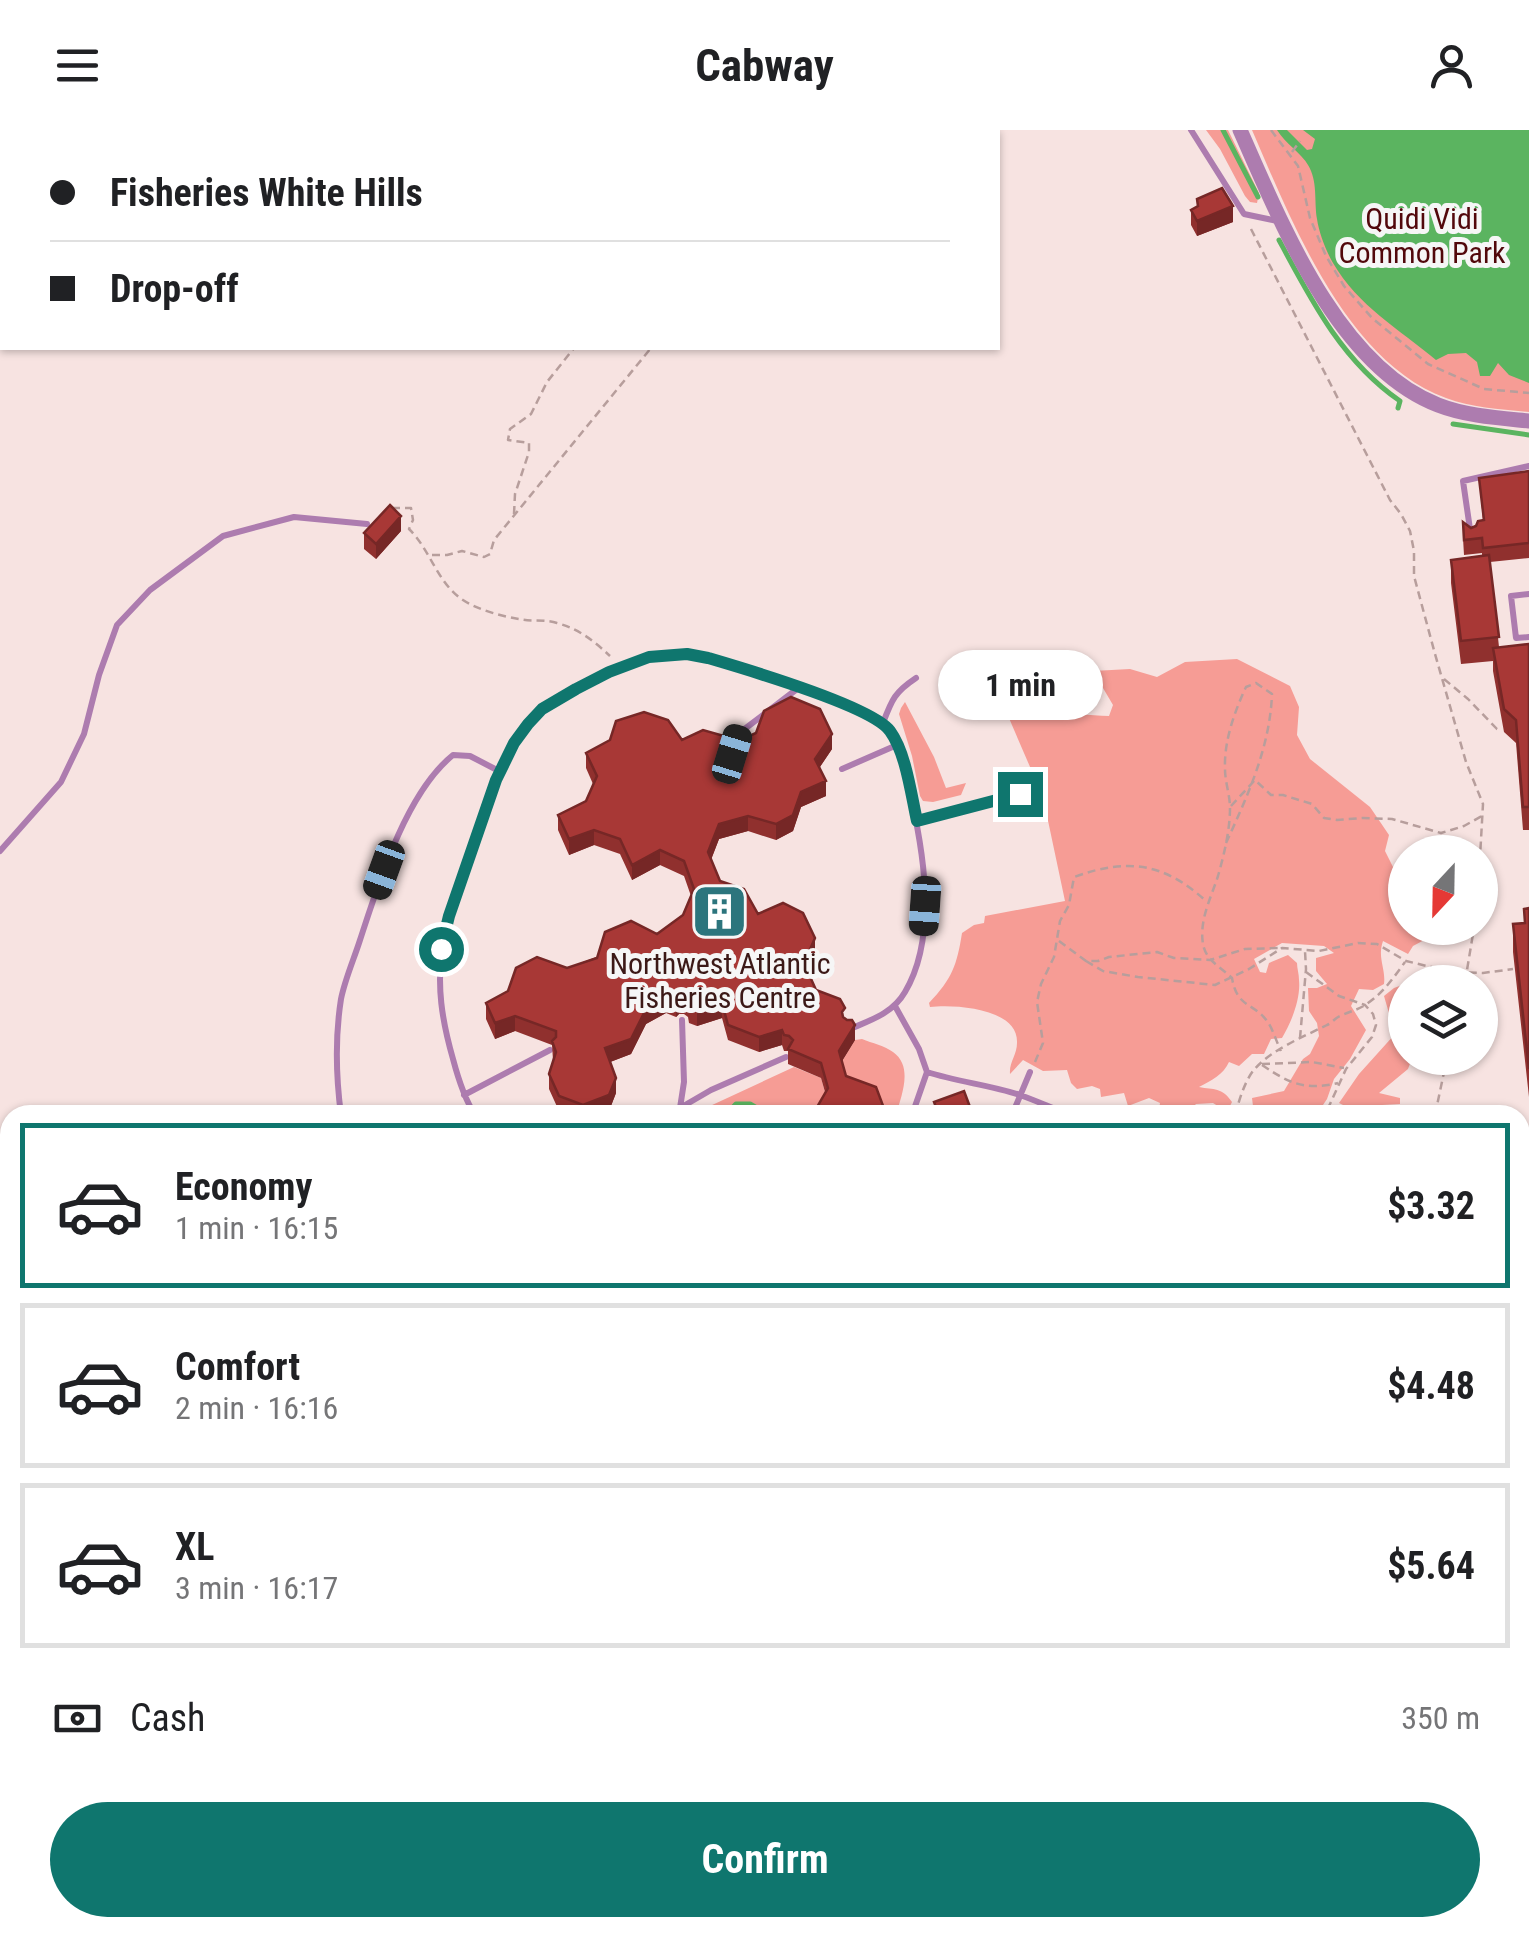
<!DOCTYPE html>
<meta charset="utf-8">
<style>
body{margin:0;font-family:"Roboto Condensed",sans-serif;background:#f2f2f2;color:#202124;height:100vh;display:flex;flex-direction:column;font-size:38px;white-space:nowrap}
*{box-sizing:border-box;margin:0}
p{font-size:32px;color:#757577}
.icon{flex:none;width:55px;height:55px;fill:none;stroke:currentColor;stroke-width:2;stroke-linecap:round;stroke-linejoin:round}
.map{position:relative;flex:1;overflow:hidden}
.details{position:absolute;left:0px;top:975px;width:1530px;height:832px;display:flex;flex-direction:column;background:#fff;border-radius:30px 30px 0 0;box-shadow:0 2px 8px #0004}
.details>*{flex:none}
.guide{position:absolute;left:0px;top:0px;width:1000px;height:220px;box-shadow:0 2px 8px #0004;display:grid;align-content:center;height:220px;padding:0 50px;background:#fff}
.needle{width:65px;rotate:202deg}
.buttons{position:absolute;left:1388px;top:705px;display:grid;gap:20px}
.buttons a{display:grid;place-items:center;width:110px;height:110px;border-radius:50%;background:#fff;box-shadow:0 2px 8px #0004;font-size:50px}
.end{position:absolute;width:45px;height:45px;margin:-22px;border:12px solid #0f766e;background:#fff;box-shadow:0 0 0 5px #fff}
.from{border-radius:50%}
.bubble{position:absolute;height:70px;border-radius:35px;background:#fff;box-shadow:0 2px 8px #0004;font-size:32px;font-weight:700;line-height:70px;text-align:center}
.car{position:absolute;width:30px;height:60px;margin:-30px -15px;border-radius:12px;box-shadow:0 0 8px 2px #0007;background:linear-gradient(#222 24%,#8ab4d8 0 40%,#222 0 76%,#8ab4d8 0 86%,#222 0)}
.guide b{display:flex;align-items:center;gap:35px;height:95px;font-size:38px}
.guide b+b{border-top:2px solid #e0e0e0}
.guide i{width:25px;height:25px;background:#202124}
ul{padding:18px 0 0;list-style:none}
li{display:flex;align-items:center;gap:30px;height:165px;margin:0 20px 15px;padding:0 30px;border:5px solid #e0e0e0;border-radius:0px}
li div{flex:1}
li b{display:block;font-size:38px}
li em{font-style:normal;font-weight:700}
li.current{border-color:#0f766e}
li>.icon{width:90px;height:90px;stroke-width:1.5}
.pay{display:flex;align-items:center;gap:25px;height:110px;padding:0 50px;font-size:38px}
.pay p{margin-inline-start:auto}
.primary-button{display:flex;gap:20px;margin-top:auto;padding:20px 50px}
.primary-button a{flex:1;height:115px;border-radius:60px;background:#0f766e;color:#fff;font-size:40px;font-weight:700;line-height:115px;text-align:center}
header{display:flex;justify-content:space-between;align-items:center;height:130px;padding:0 50px;background:#fff;font-size:45px;font-weight:700}
.map>svg:first-child{display:block}
.green{fill:#f69c95}
.water{fill:#5bb460}
.lines{fill:none;stroke-linecap:round;stroke-linejoin:round}
.stream{stroke:#5bb460;stroke-width:5}
.path{stroke:#b79e9c;stroke-width:2.5;stroke-dasharray:8 5;stroke-linecap:butt}
.service{stroke:#ad7caf;stroke-width:6}
.tertiary{stroke:#ad7caf;stroke-width:15}
.wall{fill:#90302e}
.shaded-wall{fill:#762726}
.building{fill:#a83836;stroke:#762726;stroke-width:2.5}
.route{stroke:#0f766e;stroke-width:12}
.labels{text-anchor:middle;stroke-width:10;stroke-linejoin:round;paint-order:stroke}
.park-label{font-size:30px;fill:#52070b;stroke:#f6f6f6}
.poi-label{font-size:30px;fill:#3c1917;stroke:#f6f6f6}
</style>
<header><svg class="icon" aria-label="menu" viewBox="0 0 24 24"><path d="M4 6h16M4 12h16M4 18h16"/></svg>Cabway<svg class="icon" aria-label="person" viewBox="0 0 24 24"><circle cx="12" cy="8" r="4"/><path d="M4 21q1-7 8-7t8 7"/></svg></header>
<div class="map">
<svg width="1529" height="1806" viewBox="0 0 1529 1806">
<rect width="100%" height="100%" fill="#f7e3e1"/>
<path class="green" d="M1206 0H1228L1259 63 1257 73 1250 72 1245 66 1220 19Z
M1252 0H1529V282C1501 279 1472 278 1446 268 1346 232 1291 90 1252 0Z
M1237 529 1290 556 1299 577 1297 605 1310 629 1370 677 1389 705 1385 721 1396 743H1405V798H1433L1428 808 1413 816 1408 824 1383 811C1377 828 1386 838 1384 854L1373 860 1359 859 1351 876 1366 900 1350 929 1334 949 1327 969 1319 981 1314 978 1270 979 1253 976 1252 968 1284 961 1303 929 1310 924 1319 906 1317 893 1309 881 1308 858H1317L1327 854 1316 841V828L1334 823 1324 816 1282 813 1254 829 1260 842 1266 843 1269 833 1288 825 1297 833C1297 838 1299 844 1299 850 1301 869 1291 893 1282 908L1271 909 1264 924H1252L1239 936 1229 932C1223 945 1212 950 1199 957 1214 960 1222 957 1232 972L1230 976 1221 978 1213 973 1196 974 1185 985H1158L1160 973 1149 968 1128 976 1124 963 1101 967 1100 959 1092 956 1077 959 1071 953 1067 940 1043 941 1023 930 1010 944C1009 932 1017 925 1017 913 1019 878 954 874 930 877L929 873C952 849 957 835 962 803L974 795 984 793 985 786 1065 771 1043 667 999 565 1020 557C1031 562 1039 570 1049 576 1067 585 1090 585 1109 586L1113 575 1093 541 1130 539 1157 547 1185 532Z
M905 572 934 627 946 658 966 653 961 665 933 672 923 671 920 666 912 626 899 584 901 578Z
M1405 854V928H1412L1408 939 1379 963 1400 968V974L1347 977 1339 973 1359 944 1395 904 1384 866 1394 858Z
M862 909C872 913 885 916 893 922 914 937 901 966 896 985H881L846 961 839 936 855 910Z
M794 937 821 948 828 973 821 985H703L710 976Z
M10 1786V1798H211L223 1800 225 1806H0V1800Z"/>
<path class="water" d="M1277 0H1287L1307 20 1312 19 1315 9 1303 0H1529V253L1509 245 1498 233 1490 246H1480L1477 232 1466 223 1448 224 1436 230C1399 199 1358 176 1333 133 1326 121 1319 103 1317 89 1314 71 1318 51 1308 35 1302 24 1285 13 1277 0Z"/>
<g class="lines">
<path class="stream" d="M1223 0 1258 67
M1279 110C1311 170 1342 231 1400 271L1398 278
M1453 294 1529 305
M726 985 736 974H750L769 985"/>
<path class="path" d="M344 0V2
M643 0 645 2
M1271 0 1298 36 1310 88 1326 126 1344 156 1372 188 1428 234 1484 259 1529 263
M1292 22 1300 11
M1251 99 1390 370 1401 384 1410 401 1414 421V446L1435 524 1466 632 1483 674 1480 727
M392 378H411L413 390 409 399C429 418 437 451 460 468 475 479 500 486 519 489 532 492 544 489 557 493 579 499 594 511 610 526
M514 384 515 364 529 322V313L508 310 510 299 531 284 547 252 574 218
M432 425H447L462 421 484 427 490 424 494 410 651 218
M1444 549 1468 569 1497 599H1502
M1231 676 1255 650 1271 665H1283L1312 674 1324 688 1337 690 1363 688 1392 689 1441 703 1464 696 1482 686
M1226 713C1248 665 1270 617 1272 564L1256 553 1246 557C1234 583 1224 611 1225 639 1225 652 1230 665 1230 678 1230 700 1224 725 1218 746 1211 768 1199 790 1203 814 1206 831 1221 837 1232 848 1237 878 1253 872 1267 891 1273 899 1276 911 1281 921
M1059 811 1086 831H1098L1109 827 1157 822 1174 828 1210 830 1245 819 1281 818
M1086 831 1103 841 1138 847 1215 855 1249 839 1282 818 1319 821 1358 813 1377 814 1406 831 1452 842 1483 843 1513 839
M1306 842 1339 866 1365 875 1373 884 1376 895 1372 907 1346 939 1325 985
M1465 852 1474 798
M1300 908 1306 839 1305 821
M1035 932 1043 913 1037 872 1041 854 1054 827 1060 791 1069 775 1074 747C1127 728 1163 732 1206 771
M1262 934 1312 932 1344 938
M1262 935C1289 953 1304 961 1338 953
M1235 985C1239 971 1244 953 1253 941 1270 920 1303 907 1327 895 1332 893 1335 888 1340 886 1350 881 1359 880 1368 873 1384 862 1394 847 1405 832
M1435 985 1447 928
M0 1453 7 1472 0 1487
M114 1798 144 1806
M317 1798 318 1806
M507 1798 518 1806
M682 1798 685 1806
M781 1798 791 1806
M1 1806 25 1798
M471 1806 487 1798
M496 1806 497 1798
M774 1806 776 1798"/>
<path class="service" d="M1191 0 1244 84 1277 91
M1471 406 1463 351 1529 336
M1529 464 1511 466 1516 508 1529 507
M883 593C892 569 895 562 916 548
M732 621 738 604 797 559
M842 639 897 615
M917 691 1021 663
M0 721 61 652 84 604 99 545 117 495 150 460 223 406 294 387 367 394
M895 876 919 919 927 942 912 985
M927 942C958 952 990 955 1020 965 1037 971 1054 979 1071 985
M464 965 550 920
M341 985C336 947 335 907 341 869 345 849 354 829 360 810 379 752 406 663 453 625L470 626 499 641
M475 985C464 968 458 948 453 929 428 842 442 806 470 724 483 686 492 644 515 611 523 600 533 586 545 578 580 553 640 521 684 524 716 526 748 541 778 551 805 561 862 575 883 593 899 607 904 635 908 655 923 716 939 805 905 862 893 883 871 890 850 899
M667 985 680 978 684 952 682 890
M681 985 680 978 711 960 786 927
M1012 985 1030 942
M0 1087 10 1086
M1520 1241 1529 1239
M1291 1798 1308 1806
M1518 1798 1521 1806
M1164 1806 1184 1798
M1266 1806 1271 1798"/>
<path class="tertiary" d="M1240 0C1281 92 1337 236 1438 275 1466 286 1499 288 1529 291"/>
</g>
<path class="wall" d="M1191 80 1233 92 1197 106 1191 95Z
M1529 341V428L1490 432 1499 517 1529 514V700H1523L1516 613 1504 602 1493 541V531L1461 534 1451 453V430L1482 426V423L1464 425 1463 408V392L1471 398 1483 390 1479 348Z
M401 401 376 429 364 419V403Z
M682 610 733 615 832 619 820 637 826 666 801 677 793 701 776 710 748 701 719 709 711 730 720 751 758 784 815 823 807 841 816 860 845 889 855 910 842 931 846 946 885 985H816V979L825 962 821 948 788 934V921H784L782 915 759 922 728 910 722 888 697 896 689 893 688 887 684 884H679L676 887 666 883 646 894 631 924 610 932 616 963 609 981 597 985H570L559 981 549 959V944L553 930 552 915 515 901 495 909 486 889V873L567 838 657 804 683 785 691 766 684 746 660 735 632 750 620 724 594 715 569 725 558 700V685L586 671 593 654 586 638V623Z
M1529 778V967L1513 822V794L1524 793V779Z"/>
<path class="shaded-wall" d="M1233 76V92L1197 106V91Z
M401 386V401L376 429V414Z
M832 604V619L815 644V629Z
M826 651V666L801 677 793 701 776 710V694L801 662Z
M748 686V701L719 709 708 737V722L719 694Z
M594 700V715L569 725V709Z
M660 720V735L632 750V735Z
M815 808V823L804 848V833Z
M666 868V883L646 894 631 924 605 934V918L646 879Z
M679 868V884L676 887V872Z
M722 873V888L697 896V881Z
M515 886V901L495 909V893Z
M855 895V910L839 936V921Z
M782 900V915L759 922V907Z
M616 948V963L609 981 597 985H583V975Z
M1529 1316V1332L1520 1334V1319Z"/>
<path class="building" d="M1222 58 1233 76 1197 91 1191 80 1198 76 1197 69Z
M1529 341V413L1483 418 1482 408 1464 410 1463 392 1471 398 1476 396 1478 391 1484 390 1479 348Z
M390 375 401 386 376 414 364 403Z
M1489 425 1499 507 1461 511 1451 430Z
M1529 514V677H1523L1516 590 1504 579 1493 518Z
M791 567 820 579 832 604 815 629 826 651 801 662 793 685 776 694 748 686 719 694 708 722 720 751 744 759 758 784 783 773 803 783 815 808 804 833 816 860 840 869 845 878 842 882 843 887 847 890H852L855 895 839 921 846 946 876 957 885 981 884 985H818L816 979 828 958 821 933 788 919 793 910 789 906 784 905 782 900 759 907 728 895 722 873 697 881 689 877 688 872 684 868H679L676 872 666 868 646 879 631 909 605 918 616 948 609 965 583 975 559 966 549 944 556 922 552 911 556 907V901L515 886 495 893 486 873 508 861 516 838 537 827 567 838 597 828 605 802 631 791 657 804 683 785 694 759 684 731 660 720 632 735 620 709 594 700 569 709 558 685 586 671 597 646 586 623 610 610 616 591 644 582 668 590 682 610 703 600 724 606 727 614 733 615 738 611 756 603 764 581Z
M1529 778V939L1513 794 1525 793 1524 779Z
M964 961 973 985H939L934 972Z
M1529 1264V1316L1520 1319V1266Z"/>
<g class="lines">
<path class="route" d="M441 819 449 786 496 650 514 613 528 594 542 579 576 559 609 542 649 527 687 524 708 528C742 538 872 576 890 601 906 623 911 664 917 691L1020 664"/>
</g>
<defs>
<symbol id="building-square" viewBox="-11 -11 22 22"><rect x="-9" y="-9" width="18" height="18" rx="4" fill="#2c757d" stroke="#f6f6f6"/><path d="M-4-6H4V6H1V3H-1V6H-4ZM-2.5-4.3h1.7v1.8h-1.7ZM.8-4.3h1.7v1.8H.8ZM-2.5-1h1.7V.8h-1.7ZM.8-1h1.7V.8H.8Z" fill="#fff"/></symbol>
</defs>
<g fill-rule="evenodd">
<use href="#building-square" x="688" y="750" width="63" height="63"/>
</g>
<g class="labels">
<g class="park-label">
<text x="1422" y="99">Quidi Vidi<tspan x="1422" dy="34">Common Park</tspan></text>
</g>
<g class="poi-label">
<text x="720" y="844">Northwest Atlantic<tspan x="720" dy="34">Fisheries Centre</tspan></text>
</g>
</g>
</svg>
<div class="buttons">
<a><svg class="needle" viewBox="-14 -14 28 28"><path d="M0-13l5 13h-10z" fill="#e53935"/><path d="M0 13l5-13h-10z" fill="#757577"/></svg></a>
<a><svg class="icon" aria-label="layers" viewBox="0 0 24 24"><path d="M12 4l9 5-9 5-9-5zM3 14l9 5 9-5"/></svg></a>
</div>
<i class="end from" style="left:441px;top:819px"></i>
<i class="end" style="left:1020px;top:664px"></i>
<div class="bubble" style="left:938px;top:520px;width:165px">1 min</div>
<i class="car" style="left:732px;top:624px;rotate:17deg"></i>
<i class="car" style="left:384px;top:740px;rotate:200deg"></i>
<i class="car" style="left:925px;top:776px;rotate:184deg"></i>
<div class="guide">
<b><i class="from"></i>Fisheries White Hills</b>
<b><i></i>Drop-off</b>
</div>
<section class="details">
<ul>
<li class="current"><svg class="icon" aria-label="car" viewBox="0 0 24 24"><path d="M5 17H2v-5l4-1 3-4h7l3 4 3 1v5h-3M9 17h6M6 11h13"/><circle cx="7" cy="17" r="2"/><circle cx="17" cy="17" r="2"/></svg><div><b>Economy</b><p>1 min · 16:15</p></div><em>$3.32</em></li>
<li><svg class="icon" aria-label="car" viewBox="0 0 24 24"><path d="M5 17H2v-5l4-1 3-4h7l3 4 3 1v5h-3M9 17h6M6 11h13"/><circle cx="7" cy="17" r="2"/><circle cx="17" cy="17" r="2"/></svg><div><b>Comfort</b><p>2 min · 16:16</p></div><em>$4.48</em></li>
<li><svg class="icon" aria-label="car" viewBox="0 0 24 24"><path d="M5 17H2v-5l4-1 3-4h7l3 4 3 1v5h-3M9 17h6M6 11h13"/><circle cx="7" cy="17" r="2"/><circle cx="17" cy="17" r="2"/></svg><div><b>XL</b><p>3 min · 16:17</p></div><em>$5.64</em></li>
</ul>
<div class="pay"><svg class="icon" aria-label="cash" viewBox="0 0 24 24"><path d="M3 7h18v10H3z"/><circle cx="12" cy="12" r="2"/></svg>Cash<p>350 m</p></div>
<div class="primary-button"><a>Confirm</a></div>
</section>
</div>
